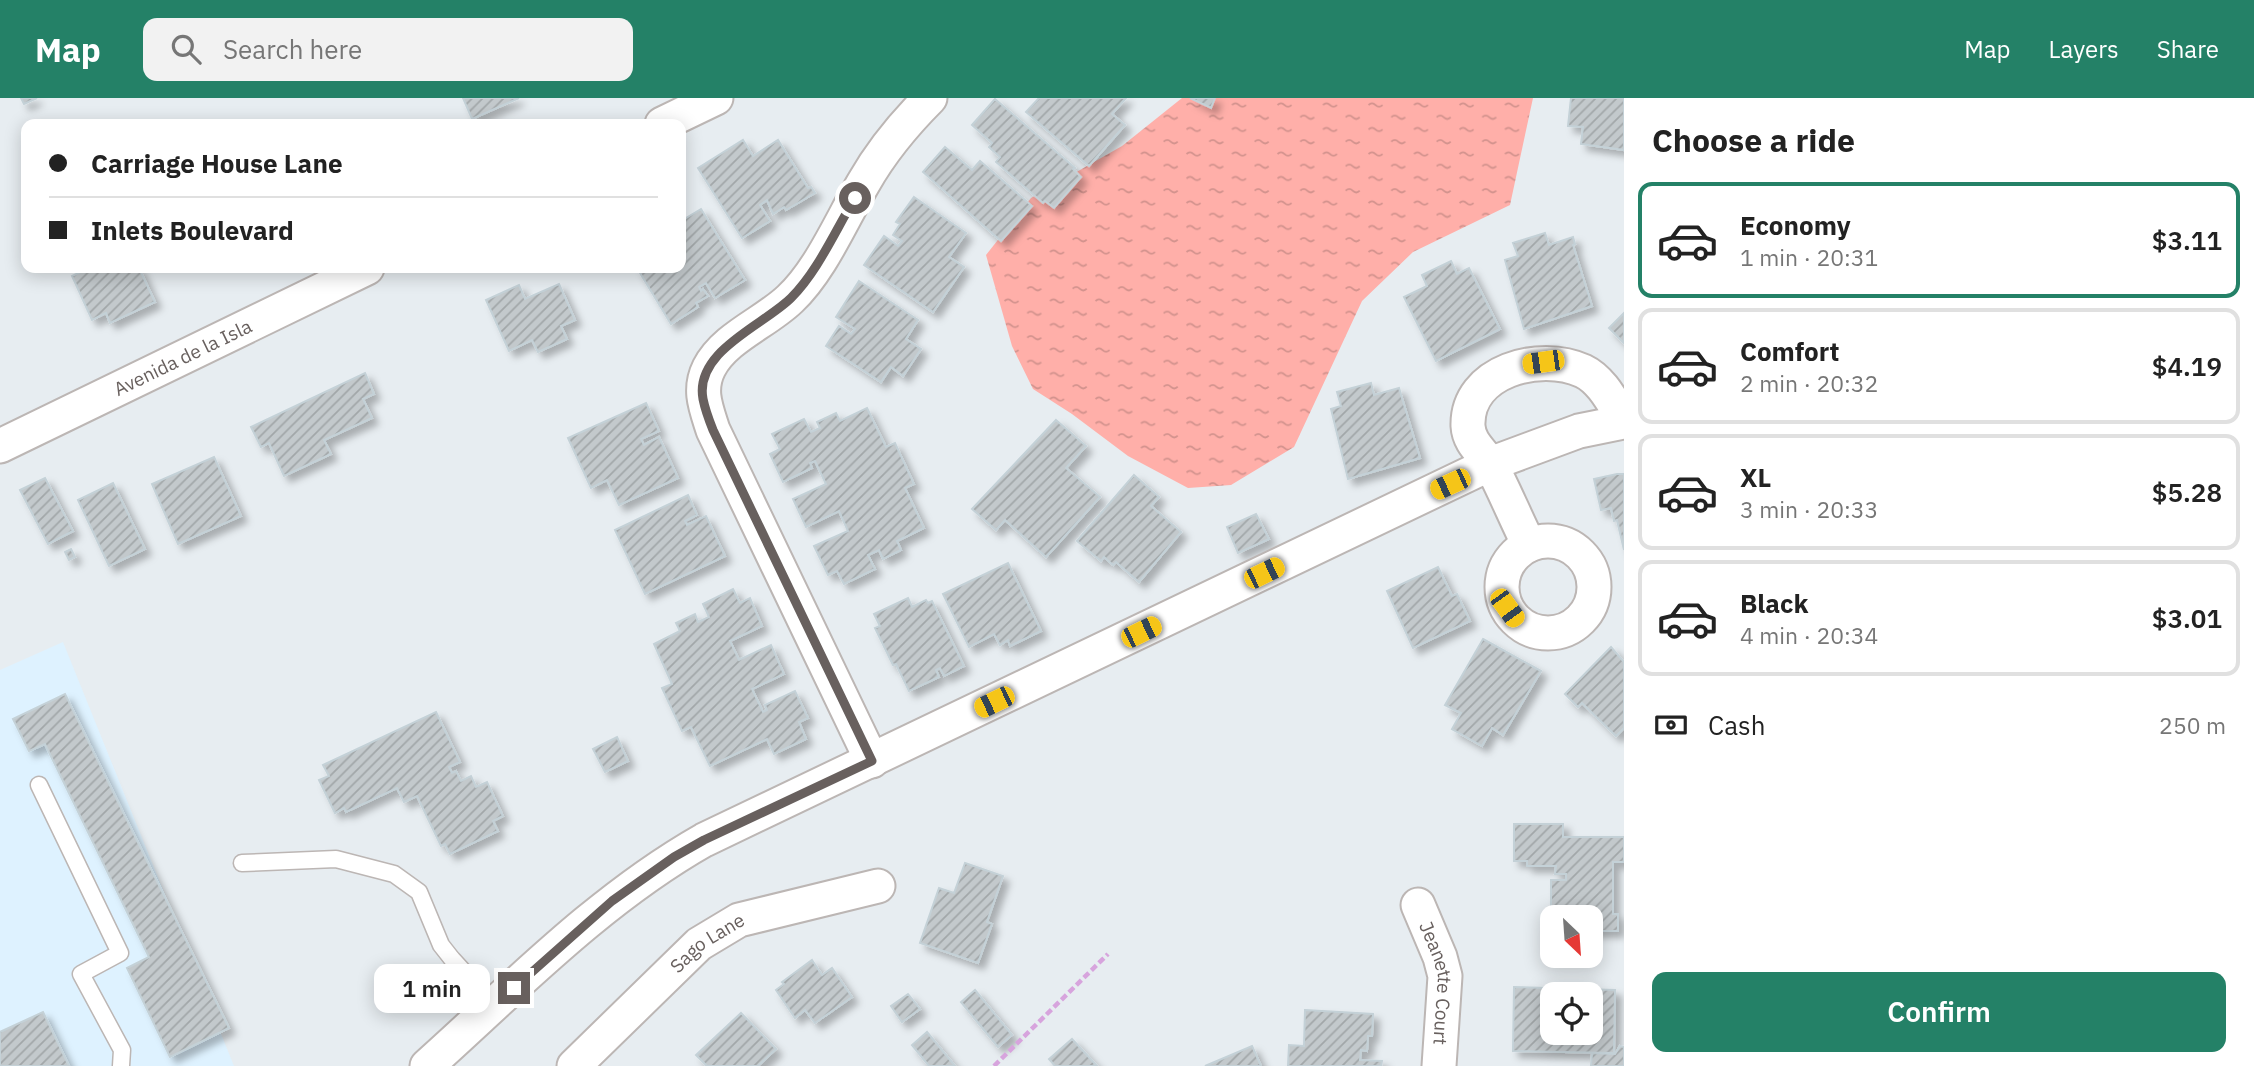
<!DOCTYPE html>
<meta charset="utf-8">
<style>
body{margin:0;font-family:"IBM Plex Sans",sans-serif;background:#f2f2f2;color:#222;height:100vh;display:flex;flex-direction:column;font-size:26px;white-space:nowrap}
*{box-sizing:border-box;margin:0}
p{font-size:23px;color:#767676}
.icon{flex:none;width:38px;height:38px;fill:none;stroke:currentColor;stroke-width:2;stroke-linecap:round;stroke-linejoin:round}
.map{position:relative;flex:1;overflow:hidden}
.panel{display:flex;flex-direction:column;background:#fff;width:630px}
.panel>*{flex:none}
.banner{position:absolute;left:21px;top:21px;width:665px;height:154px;border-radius:14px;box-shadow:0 4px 18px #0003;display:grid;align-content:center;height:154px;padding:0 28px;background:#fff}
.needle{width:46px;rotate:155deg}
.fabs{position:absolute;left:1540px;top:807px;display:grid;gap:14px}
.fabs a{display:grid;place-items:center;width:63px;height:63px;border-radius:14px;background:#fff;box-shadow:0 4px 18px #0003;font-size:35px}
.end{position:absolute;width:32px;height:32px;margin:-16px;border:9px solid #68605e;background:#fff;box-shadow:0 0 0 4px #fff}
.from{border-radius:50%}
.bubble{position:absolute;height:49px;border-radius:14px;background:#fff;box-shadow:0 4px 18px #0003;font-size:23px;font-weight:600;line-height:49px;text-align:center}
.car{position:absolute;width:21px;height:42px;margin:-21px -10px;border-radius:9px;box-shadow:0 0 5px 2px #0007;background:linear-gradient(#f5c518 24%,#345 0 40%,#f5c518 0 76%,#345 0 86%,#f5c518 0)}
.banner b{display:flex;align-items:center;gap:24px;height:66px;font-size:26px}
.banner b+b{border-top:2px solid #e0e0e0}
.banner i{width:18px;height:18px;background:#222}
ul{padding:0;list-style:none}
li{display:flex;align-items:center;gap:21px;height:116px;margin:0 14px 10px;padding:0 14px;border:4px solid #e0e0e0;border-radius:14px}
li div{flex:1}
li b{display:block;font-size:26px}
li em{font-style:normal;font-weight:600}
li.current{border-color:#248167}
li>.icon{width:63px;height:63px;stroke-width:1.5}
h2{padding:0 28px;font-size:32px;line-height:84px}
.pay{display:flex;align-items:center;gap:18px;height:77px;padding:0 28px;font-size:26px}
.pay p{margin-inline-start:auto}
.cta{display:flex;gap:14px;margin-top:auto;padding:14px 28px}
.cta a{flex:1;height:80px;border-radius:14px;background:#248167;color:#fff;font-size:28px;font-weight:600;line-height:80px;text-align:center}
header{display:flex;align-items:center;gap:42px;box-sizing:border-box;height:98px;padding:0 35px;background:#248167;color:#fff}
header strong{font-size:33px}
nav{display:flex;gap:38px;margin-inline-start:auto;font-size:24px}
.search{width:490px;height:63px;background:#f2f2f2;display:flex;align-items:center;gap:18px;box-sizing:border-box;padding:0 24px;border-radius:14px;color:#767676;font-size:26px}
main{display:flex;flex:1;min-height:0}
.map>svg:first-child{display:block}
.commercial{fill:#def2ff}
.water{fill:url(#water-ripples)}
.building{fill:url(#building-hatch);stroke:#c4d1d7;stroke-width:2;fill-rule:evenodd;filter:url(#shadow)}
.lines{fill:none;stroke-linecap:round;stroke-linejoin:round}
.lane-casing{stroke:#bcb6b4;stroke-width:19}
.street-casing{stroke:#bcb6b4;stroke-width:37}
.path{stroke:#d7a4dd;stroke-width:4.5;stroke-dasharray:7 3.5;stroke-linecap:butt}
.lane{stroke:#fff;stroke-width:16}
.street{stroke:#fff;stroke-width:33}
.route{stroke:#68605e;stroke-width:9}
.labels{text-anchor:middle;stroke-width:7;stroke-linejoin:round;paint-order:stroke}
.street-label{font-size:19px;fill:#68605e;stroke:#fff}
</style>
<header>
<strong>Map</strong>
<div class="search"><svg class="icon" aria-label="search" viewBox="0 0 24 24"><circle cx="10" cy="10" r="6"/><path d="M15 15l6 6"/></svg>Search here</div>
<nav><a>Map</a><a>Layers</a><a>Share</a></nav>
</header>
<main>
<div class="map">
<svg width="1624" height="968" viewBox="0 0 1624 968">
<defs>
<pattern id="water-ripples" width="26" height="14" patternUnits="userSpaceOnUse" patternTransform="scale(1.75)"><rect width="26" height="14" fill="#ffafa9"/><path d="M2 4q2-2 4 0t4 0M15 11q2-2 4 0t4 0" fill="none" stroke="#d2928d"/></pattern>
<pattern id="building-hatch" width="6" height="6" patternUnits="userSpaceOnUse" patternTransform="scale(1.75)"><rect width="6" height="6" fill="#c3c9cc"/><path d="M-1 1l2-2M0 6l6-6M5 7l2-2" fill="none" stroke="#a2a7a9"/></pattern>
<filter id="shadow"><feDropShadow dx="6" dy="6" stdDeviation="3.5" flood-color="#0004"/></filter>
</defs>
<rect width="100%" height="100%" fill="#e7edf1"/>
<path class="commercial" d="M63 544 234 968H0V572Z"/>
<path class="water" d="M1182 0H1533L1510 107 1413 154 1362 203 1294 349 1231 387 1188 390 1128 358 1072 316 1033 291 1012 248 986 157 1031 100 1122 48Z"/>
<path class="building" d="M21 0H37L24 6Z
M463 0H519L472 21Z
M1039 0H1126L1112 16 1125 27 1089 68 1026 14Z
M1190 0H1215L1211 10Z
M1571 0H1624V52L1581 46 1583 29 1568 28Z
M995 1 1075 70 1073 71 1081 79 1054 110 1045 103 1043 105 996 64 1000 59 989 49 992 45 972 27Z
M743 42 753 58 778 42 808 90 811 89 815 95 786 112 784 109 773 116 767 102 760 107 770 123 742 140 698 70Z
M945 49 972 72 980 63 1032 108 1001 143 923 74Z
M914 99 966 135 949 159 964 169 933 214 864 167 884 138 898 148 902 143 893 137 900 126 896 124Z
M701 111 745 182 715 200 706 185 699 189 701 193 703 191 708 198 696 205 698 209 671 226 637 170H681V123Z
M1545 135 1549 147 1573 139 1575 146 1573 147 1592 208 1524 231 1505 162 1518 158 1513 145Z
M1451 163 1457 176 1469 170 1500 231 1436 263 1404 199 1427 188 1422 177Z
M89 170H139L155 204 110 225 106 215 92 222 72 178Z
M859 183 918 222 906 241 921 251 903 278 891 269 881 284 826 248 839 228 851 236 855 231 836 219Z
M559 186 575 222 561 228 567 241 538 254 532 242 509 253 486 202 519 187 525 201Z
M1624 215V245L1609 230Z
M365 275 374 296 363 301 372 320 324 342 331 356 284 378 269 345 261 349 251 329Z
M1371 285 1374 297 1399 290 1420 360 1348 381 1331 311 1341 308 1337 294Z
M646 305 659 333 641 341 644 347 659 339 678 380 619 407 607 382 591 390 568 340Z
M867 310 886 349 895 345 914 386 905 390 924 430 897 443 901 452 883 461 879 452 868 457 875 471 844 486 837 473 828 477 814 448 848 433 839 413 806 429 793 401 826 386 815 363 810 365 812 370 783 384 770 356 780 351 772 336 804 321 811 334 820 330 817 324 836 315 840 323Z
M1056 322 1086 348 1066 370 1100 399 1046 459 1005 422 996 432 972 411Z
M214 359 241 418 178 446 152 386Z
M1617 376H1624V452L1617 422 1614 423 1611 410 1601 412 1594 381Z
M1134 377 1159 399 1151 408 1181 434 1139 484 1116 464 1113 467 1104 459 1101 463 1077 443Z
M45 380 73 433 48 446 20 392Z
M113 385 145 451 109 468 78 402Z
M688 397 697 417 685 423 687 427 706 418 725 458 645 496 615 432Z
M1256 416 1269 441 1238 455 1227 429Z
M71 451 75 459 69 462 65 454Z
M1008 465 1041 533 1010 548 1008 542 1000 547 994 536 969 549 943 496Z
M1438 469 1452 498 1457 496 1470 523 1413 550 1387 493Z
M733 491 740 505 750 500 762 528 730 543 739 562 771 547 784 576 752 591 763 614 767 612 765 607 795 593 808 620 799 624 806 641 774 656 767 641 710 668 691 629 682 633 662 590 672 586 654 546 680 533 676 525 695 516 698 524 709 519 703 506Z
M908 500 912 509 926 502 928 505 932 503 964 568 944 578 940 570 936 572 939 579 909 593 896 566 893 567 875 530 880 528 874 516Z
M1483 541 1541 573 1503 637 1492 630 1482 648 1452 631 1461 615 1445 607Z
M1611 549 1624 564V630L1616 638 1582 605 1578 609 1565 596Z
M65 596 229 930 170 959 127 870 149 859 45 646 29 653 13 621Z
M436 614 460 664 449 669 452 675 456 673 461 683 471 678 476 689 487 684 503 718 493 723 498 733 450 756 445 746 441 748 417 698 404 704 397 690 346 714 344 710 335 715 319 682 329 678 323 667Z
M617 639 628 663 605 674 593 651Z
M1514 726H1563V739H1624V764H1613V816H1618V833H1591V819H1552L1551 833V782H1566V776H1555L1556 768H1527V763H1514Z
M965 765 1003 778 987 824 992 826 978 865 920 845 939 790 954 795Z
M812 862 822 877 832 870 852 899 815 925 805 912 795 920 776 892 784 886 782 884Z
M1514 889 1615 892 1614 955 1513 953ZM1552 896H1591V934H1552Z
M975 892 1012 937 998 949 961 904Z
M908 896 920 911 902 924 891 908Z
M1305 912 1373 916 1372 938H1368L1367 953 1361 952 1360 962 1382 963 1381 968H1288L1289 947 1304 948Z
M43 914 69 968H0V934Z
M741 915 776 951 758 968H707L696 957Z
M927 934 955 968H929L912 947Z
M1072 941 1097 968H1055L1049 961Z
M1252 948 1261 968H1205L1224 960Z
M1620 948 1624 949V968H1591L1592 955 1615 956Z"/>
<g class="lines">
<defs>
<path id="lane" d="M39 687 120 855 81 876 122 952 121 968
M242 765 336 761 394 776 419 794 441 847 452 861 495 908"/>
<g id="street">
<path d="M662 26 716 0"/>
<path id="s1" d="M0 348 367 170"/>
<circle cx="1548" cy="489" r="46"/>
<path d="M1529 447C1516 421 1505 394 1492 369 1484 355 1469 346 1468 328 1466 273 1540 253 1583 273 1602 282 1613 305 1624 322"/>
<path d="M872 663 713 332C706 310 698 292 709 270 725 239 765 225 790 201 821 172 842 121 864 84 881 54 906 24 930 0"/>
<path id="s2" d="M1418 807 1440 859 1445 878 1439 968"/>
<path d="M427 968C515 889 600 801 704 742L1490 366 1579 333 1624 324"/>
<path id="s3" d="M574 968 699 846 739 822 878 788"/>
</g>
</defs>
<use href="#lane" class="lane-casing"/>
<use href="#street" class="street-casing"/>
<path class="path" d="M994 968 1108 856"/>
<use href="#lane" class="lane"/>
<use href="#street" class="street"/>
</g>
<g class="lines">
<path class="route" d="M514 890 612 803 674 759 704 742 872 663 713 332C709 322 705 311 703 301 694 253 764 227 791 200 818 173 835 133 855 100"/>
</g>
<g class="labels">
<g class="street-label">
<text dy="7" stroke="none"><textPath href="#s1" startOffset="203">Avenida de la Isla</textPath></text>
<text dy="7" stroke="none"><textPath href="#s3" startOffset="182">Sago Lane</textPath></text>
<text dy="7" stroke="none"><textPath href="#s2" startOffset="82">Jeanette Court</textPath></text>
</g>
</g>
</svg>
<div class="fabs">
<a><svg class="needle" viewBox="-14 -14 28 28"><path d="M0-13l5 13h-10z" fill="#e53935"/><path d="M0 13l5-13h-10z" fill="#767676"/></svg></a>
<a><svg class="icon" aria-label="locate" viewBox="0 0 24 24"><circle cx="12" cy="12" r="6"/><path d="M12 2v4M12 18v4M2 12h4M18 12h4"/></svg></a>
</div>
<i class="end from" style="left:855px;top:100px"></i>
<i class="end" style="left:514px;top:890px"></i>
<div class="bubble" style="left:374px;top:866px;width:116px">1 min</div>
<i class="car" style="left:1543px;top:264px;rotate:262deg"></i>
<i class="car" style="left:1450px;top:386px;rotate:245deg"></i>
<i class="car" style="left:1264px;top:475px;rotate:64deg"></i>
<i class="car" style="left:1507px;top:510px;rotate:144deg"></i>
<i class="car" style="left:1141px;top:534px;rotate:64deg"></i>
<i class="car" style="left:994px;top:604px;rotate:244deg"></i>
<div class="banner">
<b><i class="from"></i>Carriage House Lane</b>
<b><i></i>Inlets Boulevard</b>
</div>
</div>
<section class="panel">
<h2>Choose a ride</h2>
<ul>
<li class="current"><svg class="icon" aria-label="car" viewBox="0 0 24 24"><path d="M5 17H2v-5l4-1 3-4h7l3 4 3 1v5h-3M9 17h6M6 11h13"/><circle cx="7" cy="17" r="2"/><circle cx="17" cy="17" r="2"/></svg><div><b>Economy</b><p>1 min · 20:31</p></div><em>$3.11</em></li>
<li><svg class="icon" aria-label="car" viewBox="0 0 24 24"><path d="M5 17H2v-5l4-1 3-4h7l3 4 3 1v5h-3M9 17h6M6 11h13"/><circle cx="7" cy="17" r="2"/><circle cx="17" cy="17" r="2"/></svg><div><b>Comfort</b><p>2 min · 20:32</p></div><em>$4.19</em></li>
<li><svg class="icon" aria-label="car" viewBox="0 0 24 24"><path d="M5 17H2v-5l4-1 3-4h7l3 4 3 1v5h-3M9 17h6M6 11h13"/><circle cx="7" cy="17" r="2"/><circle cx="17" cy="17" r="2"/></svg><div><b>XL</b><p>3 min · 20:33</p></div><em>$5.28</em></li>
<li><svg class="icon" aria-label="car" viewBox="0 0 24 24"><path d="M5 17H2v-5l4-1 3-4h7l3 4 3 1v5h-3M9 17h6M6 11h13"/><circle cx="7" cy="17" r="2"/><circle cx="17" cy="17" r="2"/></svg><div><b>Black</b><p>4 min · 20:34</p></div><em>$3.01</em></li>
</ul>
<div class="pay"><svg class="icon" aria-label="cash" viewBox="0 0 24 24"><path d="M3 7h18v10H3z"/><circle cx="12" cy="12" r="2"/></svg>Cash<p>250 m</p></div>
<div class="cta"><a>Confirm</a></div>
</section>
</main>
